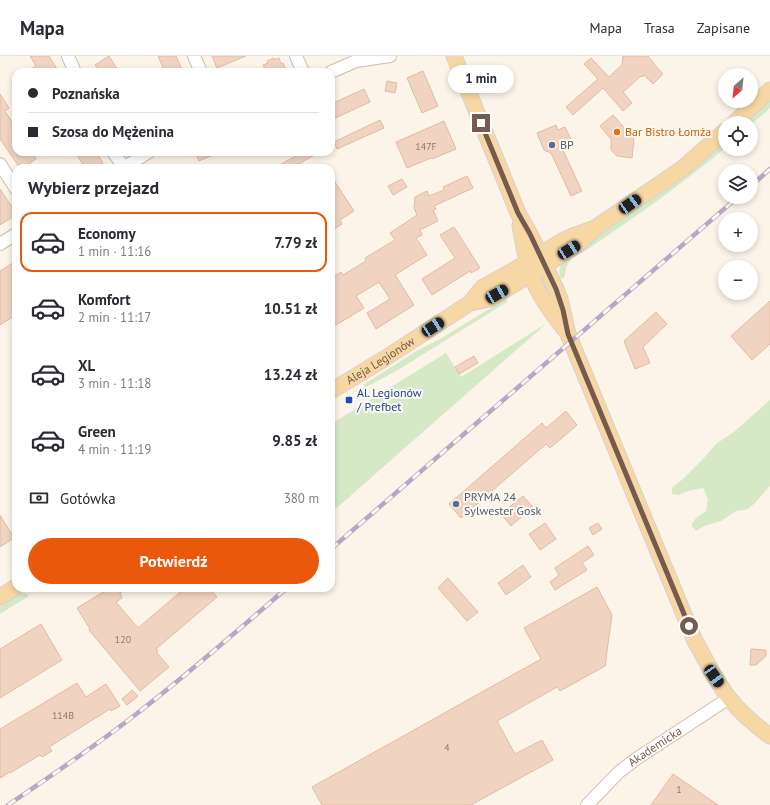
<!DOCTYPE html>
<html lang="pl">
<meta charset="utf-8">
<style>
body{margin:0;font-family:"PT Sans",sans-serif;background:#f7f7f7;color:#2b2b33;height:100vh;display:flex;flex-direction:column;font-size:15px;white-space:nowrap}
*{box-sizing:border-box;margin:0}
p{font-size:13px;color:#7c7c81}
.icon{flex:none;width:22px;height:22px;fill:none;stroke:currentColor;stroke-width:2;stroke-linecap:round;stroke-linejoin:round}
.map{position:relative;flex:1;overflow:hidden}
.details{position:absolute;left:12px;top:108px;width:323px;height:428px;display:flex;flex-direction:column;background:#fff;border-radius:12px;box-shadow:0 2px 6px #0003}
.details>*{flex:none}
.guide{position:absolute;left:12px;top:12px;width:323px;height:88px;border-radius:12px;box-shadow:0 2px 6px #0003;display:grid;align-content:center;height:88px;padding:0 16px;background:#fff}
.needle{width:26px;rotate:208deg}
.fabs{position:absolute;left:718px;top:12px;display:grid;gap:8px}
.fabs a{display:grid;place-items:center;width:40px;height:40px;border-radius:50%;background:#fff;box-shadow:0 2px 6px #0003;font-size:20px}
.end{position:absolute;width:18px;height:18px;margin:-9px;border:5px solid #755b4d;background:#fff;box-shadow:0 0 0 2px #fff}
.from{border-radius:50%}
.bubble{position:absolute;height:28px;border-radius:14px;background:#fff;box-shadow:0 2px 6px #0003;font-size:13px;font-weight:800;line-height:28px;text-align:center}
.car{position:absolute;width:12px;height:24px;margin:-12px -6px;border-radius:5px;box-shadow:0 0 3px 1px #0007;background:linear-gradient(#222 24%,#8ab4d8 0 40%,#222 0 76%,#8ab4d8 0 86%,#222 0)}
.guide b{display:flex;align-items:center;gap:14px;height:38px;font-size:15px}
.guide b+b{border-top:1px solid #e1e1e2}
.guide i{width:10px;height:10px;background:#2b2b33}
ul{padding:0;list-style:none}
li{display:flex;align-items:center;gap:12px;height:60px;margin:0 8px 6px;padding:0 8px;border:2px solid transparent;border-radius:12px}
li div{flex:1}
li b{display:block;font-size:15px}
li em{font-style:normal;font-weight:800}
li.active{border-color:#ea580c}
li>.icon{width:36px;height:36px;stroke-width:1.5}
h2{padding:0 16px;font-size:18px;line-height:48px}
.pay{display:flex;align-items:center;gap:10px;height:44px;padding:0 16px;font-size:15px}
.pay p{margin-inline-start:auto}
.cta{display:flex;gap:8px;margin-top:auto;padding:8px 16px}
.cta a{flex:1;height:46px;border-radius:24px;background:#ea580c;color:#fff;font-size:16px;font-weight:800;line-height:46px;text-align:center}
header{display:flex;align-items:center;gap:24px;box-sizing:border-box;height:56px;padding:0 20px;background:#fff;border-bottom:1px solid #e1e1e2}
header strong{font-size:19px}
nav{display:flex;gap:22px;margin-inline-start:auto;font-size:14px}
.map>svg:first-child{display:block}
.green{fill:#d5e9c7}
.building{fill:#f0d4c1;stroke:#e2baa2}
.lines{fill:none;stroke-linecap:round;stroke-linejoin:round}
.minor-casing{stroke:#cdbcaf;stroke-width:14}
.major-casing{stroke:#d8d1cd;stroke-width:17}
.minor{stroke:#fff;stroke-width:12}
.major{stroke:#f7d8a4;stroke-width:15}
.rail-casing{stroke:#b7a6c6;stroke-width:4.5}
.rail{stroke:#fef8ef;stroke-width:3;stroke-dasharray:9;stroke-linecap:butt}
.route{stroke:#755b4d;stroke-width:5}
.food-dot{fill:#e8710a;stroke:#fef8ef;stroke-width:1.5}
.service-dot{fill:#5c6f8a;stroke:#fef8ef;stroke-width:1.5}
.transit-dot{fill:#1a4fb4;stroke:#fef8ef;stroke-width:1.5}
.labels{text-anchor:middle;stroke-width:4;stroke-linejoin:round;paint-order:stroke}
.number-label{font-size:10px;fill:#94796a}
.food-label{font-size:12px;fill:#c56008;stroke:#fef8ef;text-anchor:start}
.service-label{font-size:12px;fill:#4e5e75;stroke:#fef8ef;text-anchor:start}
.street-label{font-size:12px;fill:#755b4d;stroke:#fef8ef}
.transit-label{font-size:12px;fill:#164399;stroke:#fef8ef;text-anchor:start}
</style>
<header>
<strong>Mapa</strong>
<nav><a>Mapa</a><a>Trasa</a><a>Zapisane</a></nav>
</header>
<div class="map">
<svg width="770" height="749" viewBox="0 0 770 749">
<rect width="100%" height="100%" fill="#fcf4e9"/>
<path class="green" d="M770 44V52L751 69V67H745Z
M725 85V92C680 130 631 164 582 197L577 196 576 194 642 150 683 120Z
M568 199 571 204 567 209 564 222 561 223C557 213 561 207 568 199Z
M507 242V246L398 314 366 331H364L363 329 418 294 440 283Z
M547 267 331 457V368L446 297 461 321Z
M770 344V430L755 447 748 453 736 455 721 465 704 470 696 475 691 469 696 462 706 455 708 443 703 432 688 435 679 439 672 438V432L684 422 703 403 716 388 735 375Z
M24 537 27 538 29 540 0 558V550L20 538Z"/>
<path class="building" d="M30 0H49L59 16H27L36 10Z
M109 0 119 16H100L95 9Z
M158 0H176L183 16H165Z
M212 0H246L217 12Z
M623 0H648L653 6V7L663 18 653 28 644 19 642 21 641 20 623 36 632 47 623 55 603 32 573 59 566 51 598 23 584 8 591 2 609 21 622 9Z
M274 2V4L279 2 281 8 283 7 287 16H264L266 15 263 9 268 7 267 5Z
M423 15 438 50 422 57 407 22Z
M387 25 397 27 395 37 385 35Z
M364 33 370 46 331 64V48Z
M0 38 9 52 5 55 16 72V96H31L36 103 22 112H20L0 83Z
M613 59 634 83 632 102 617 100 611 94V83L600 70Z
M380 64 384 72 337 93 334 86Z
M444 65 456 93 432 103 431 102 407 112 396 86Z
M556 69 558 74 565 71 572 85 561 90 582 135 571 140 551 97 544 94 537 77Z
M75 96H96L103 107 94 112H85Z
M195 96H220L199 105Z
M303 96H320L291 112H274Z
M331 120 354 155 340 164 342 168 331 175Z
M467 120 473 132 434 150 436 153 433 154 438 165 420 174 422 179 416 182 427 199 395 219 414 249 376 273 367 257 390 243 379 226 356 240 364 252 331 272V222L341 216 343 219 366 205 365 202 395 184 390 177 417 159 414 152 415 141 427 135 429 140 444 134 443 131Z
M402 123 407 131 393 139 388 130Z
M0 133 16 157V159L0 169Z
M454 171 480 212 471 217 470 215 432 239 422 223 455 202 440 179Z
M16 205V259L0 269V215Z
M770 245V288L752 304 731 280Z
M656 256 667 268 643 291 650 307 635 313 624 285Z
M474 300 478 307 459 318 455 311Z
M566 355 577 369 550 392 546 388 461 462 449 448 542 367 546 372Z
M523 440 533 451 511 470 501 458Z
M0 459 14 482 0 491Z
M545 467 556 483 540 494 529 478Z
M598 467 602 473 593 479 589 472Z
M588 490 594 499 582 507 587 514 555 534 550 526 559 519 555 512Z
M523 509 531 521 506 539 498 527Z
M448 522 478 556 467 565 438 532Z
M597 531 612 559 605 610 560 635 557 631 497 665 515 698 542 684 553 704 471 749H322L312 731 541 603 524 572Z
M110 532H128L120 537 122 542 116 546 138 572 185 532H209L217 541 156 593 158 595 156 596 169 611 140 635 89 574 90 573 77 552Z
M41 568 62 604 0 642V593Z
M751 593 766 594V600L756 609H750Z
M77 627 86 641 106 628 120 650 111 655 110 653 49 691 52 695 42 701 40 699 10 717V716L0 722V673Z
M132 634 138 640 127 649 122 643Z
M673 718 718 749H651Z"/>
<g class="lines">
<defs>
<g id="minor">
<path d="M68 0 75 16"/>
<path d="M194 0 201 16"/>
<path d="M296 0 303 16"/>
<path d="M331 16 356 5 390 0"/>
<path d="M113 96 124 111"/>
<path d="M0 108 16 133"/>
<path d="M123 112 149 96"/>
<path d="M0 188 16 178"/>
<path id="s1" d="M587 749 619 716 636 703 729 642"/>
</g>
<g id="major">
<path d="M454 0 518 157 530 178 556 233 560 243 568 278 695 585C706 604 715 624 729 642 740 656 755 669 770 680"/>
<path d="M734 67 770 34"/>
<path d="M520 169C524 192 528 218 540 238 547 251 556 262 565 274"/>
<path d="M470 247 490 243 531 218 579 188 595 172 683 112 725 75"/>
<path id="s2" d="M331 335 384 303 470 247 482 232 528 206 562 185 573 180 595 172"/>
<path d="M0 541 16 531"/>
</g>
</defs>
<use href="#minor" class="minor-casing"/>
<use href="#major" class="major-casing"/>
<use href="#minor" class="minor"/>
<use href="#major" class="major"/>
<defs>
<path id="rail" d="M751 130 770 113
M331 493 738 141
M8 749C51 720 94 691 135 659 187 619 237 575 287 532"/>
</defs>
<use href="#rail" class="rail-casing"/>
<use href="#rail" class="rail"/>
</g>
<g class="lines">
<path class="route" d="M481 67 518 157 530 178 556 233 563 254 568 278 689 570"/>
</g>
<circle class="food-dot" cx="617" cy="76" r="4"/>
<g class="service-dot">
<circle cx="552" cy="89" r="4"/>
<circle cx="456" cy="448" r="4"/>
</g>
<rect class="transit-dot" x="345" y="340" width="8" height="8" rx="2"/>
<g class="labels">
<g class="number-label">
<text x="426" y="94">147F</text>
<text x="123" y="587">120</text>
<text x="63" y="663">114B</text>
<text x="447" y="695">4</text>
<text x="679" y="737">1</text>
</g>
<g class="food-label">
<text x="625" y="80">Bar Bistro Łomża</text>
</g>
<g class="service-label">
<text x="560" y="93">BP</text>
<text x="464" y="445">PRYMA 24<tspan x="464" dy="14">Sylwester Gosk</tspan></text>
</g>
<g class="street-label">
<text dy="4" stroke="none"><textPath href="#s2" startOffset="58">Aleja Legionów</textPath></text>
<text dy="4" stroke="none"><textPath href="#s1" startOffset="90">Akademicka</textPath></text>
</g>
<g class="transit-label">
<text x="357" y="341">Al. Legionów<tspan x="357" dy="14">/ Prefbet</tspan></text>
</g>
</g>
</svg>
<div class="fabs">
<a><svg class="needle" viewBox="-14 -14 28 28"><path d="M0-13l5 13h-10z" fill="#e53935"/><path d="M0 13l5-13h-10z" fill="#7c7c81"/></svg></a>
<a><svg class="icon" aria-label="locate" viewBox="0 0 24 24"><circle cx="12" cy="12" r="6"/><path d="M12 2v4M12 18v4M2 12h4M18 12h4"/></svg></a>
<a><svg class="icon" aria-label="layers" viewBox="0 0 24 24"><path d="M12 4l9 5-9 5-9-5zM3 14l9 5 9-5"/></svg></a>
<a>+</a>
<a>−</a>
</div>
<i class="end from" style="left:689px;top:570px"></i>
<i class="end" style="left:481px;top:67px"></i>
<div class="bubble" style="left:448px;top:9px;width:66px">1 min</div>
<i class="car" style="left:630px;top:148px;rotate:55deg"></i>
<i class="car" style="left:569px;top:194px;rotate:58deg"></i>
<i class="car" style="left:497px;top:238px;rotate:60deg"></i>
<i class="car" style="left:433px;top:271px;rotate:57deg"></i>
<i class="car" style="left:714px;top:620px;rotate:145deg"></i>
<div class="guide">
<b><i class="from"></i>Poznańska</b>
<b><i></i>Szosa do Mężenina</b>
</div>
<section class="details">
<h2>Wybierz przejazd</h2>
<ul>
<li class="active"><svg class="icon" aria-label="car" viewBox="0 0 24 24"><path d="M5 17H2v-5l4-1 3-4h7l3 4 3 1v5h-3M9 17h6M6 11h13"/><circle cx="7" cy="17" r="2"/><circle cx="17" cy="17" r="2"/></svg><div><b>Economy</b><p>1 min · 11:16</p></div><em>7.79 zł</em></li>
<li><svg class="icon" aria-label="car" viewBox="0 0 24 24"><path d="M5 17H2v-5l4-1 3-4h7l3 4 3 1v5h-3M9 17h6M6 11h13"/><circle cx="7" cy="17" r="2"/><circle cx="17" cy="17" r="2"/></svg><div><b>Komfort</b><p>2 min · 11:17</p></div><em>10.51 zł</em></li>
<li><svg class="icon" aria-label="car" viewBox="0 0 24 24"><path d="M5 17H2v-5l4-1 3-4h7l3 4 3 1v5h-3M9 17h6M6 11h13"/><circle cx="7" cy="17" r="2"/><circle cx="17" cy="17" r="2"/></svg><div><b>XL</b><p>3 min · 11:18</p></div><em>13.24 zł</em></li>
<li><svg class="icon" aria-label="car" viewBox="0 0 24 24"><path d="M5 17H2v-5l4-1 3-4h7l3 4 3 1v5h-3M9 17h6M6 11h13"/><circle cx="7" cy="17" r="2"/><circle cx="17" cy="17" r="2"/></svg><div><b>Green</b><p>4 min · 11:19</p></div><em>9.85 zł</em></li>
</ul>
<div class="pay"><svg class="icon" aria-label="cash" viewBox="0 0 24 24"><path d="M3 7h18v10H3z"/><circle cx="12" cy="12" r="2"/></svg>Gotówka<p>380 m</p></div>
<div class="cta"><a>Potwierdź</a></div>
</section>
</div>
